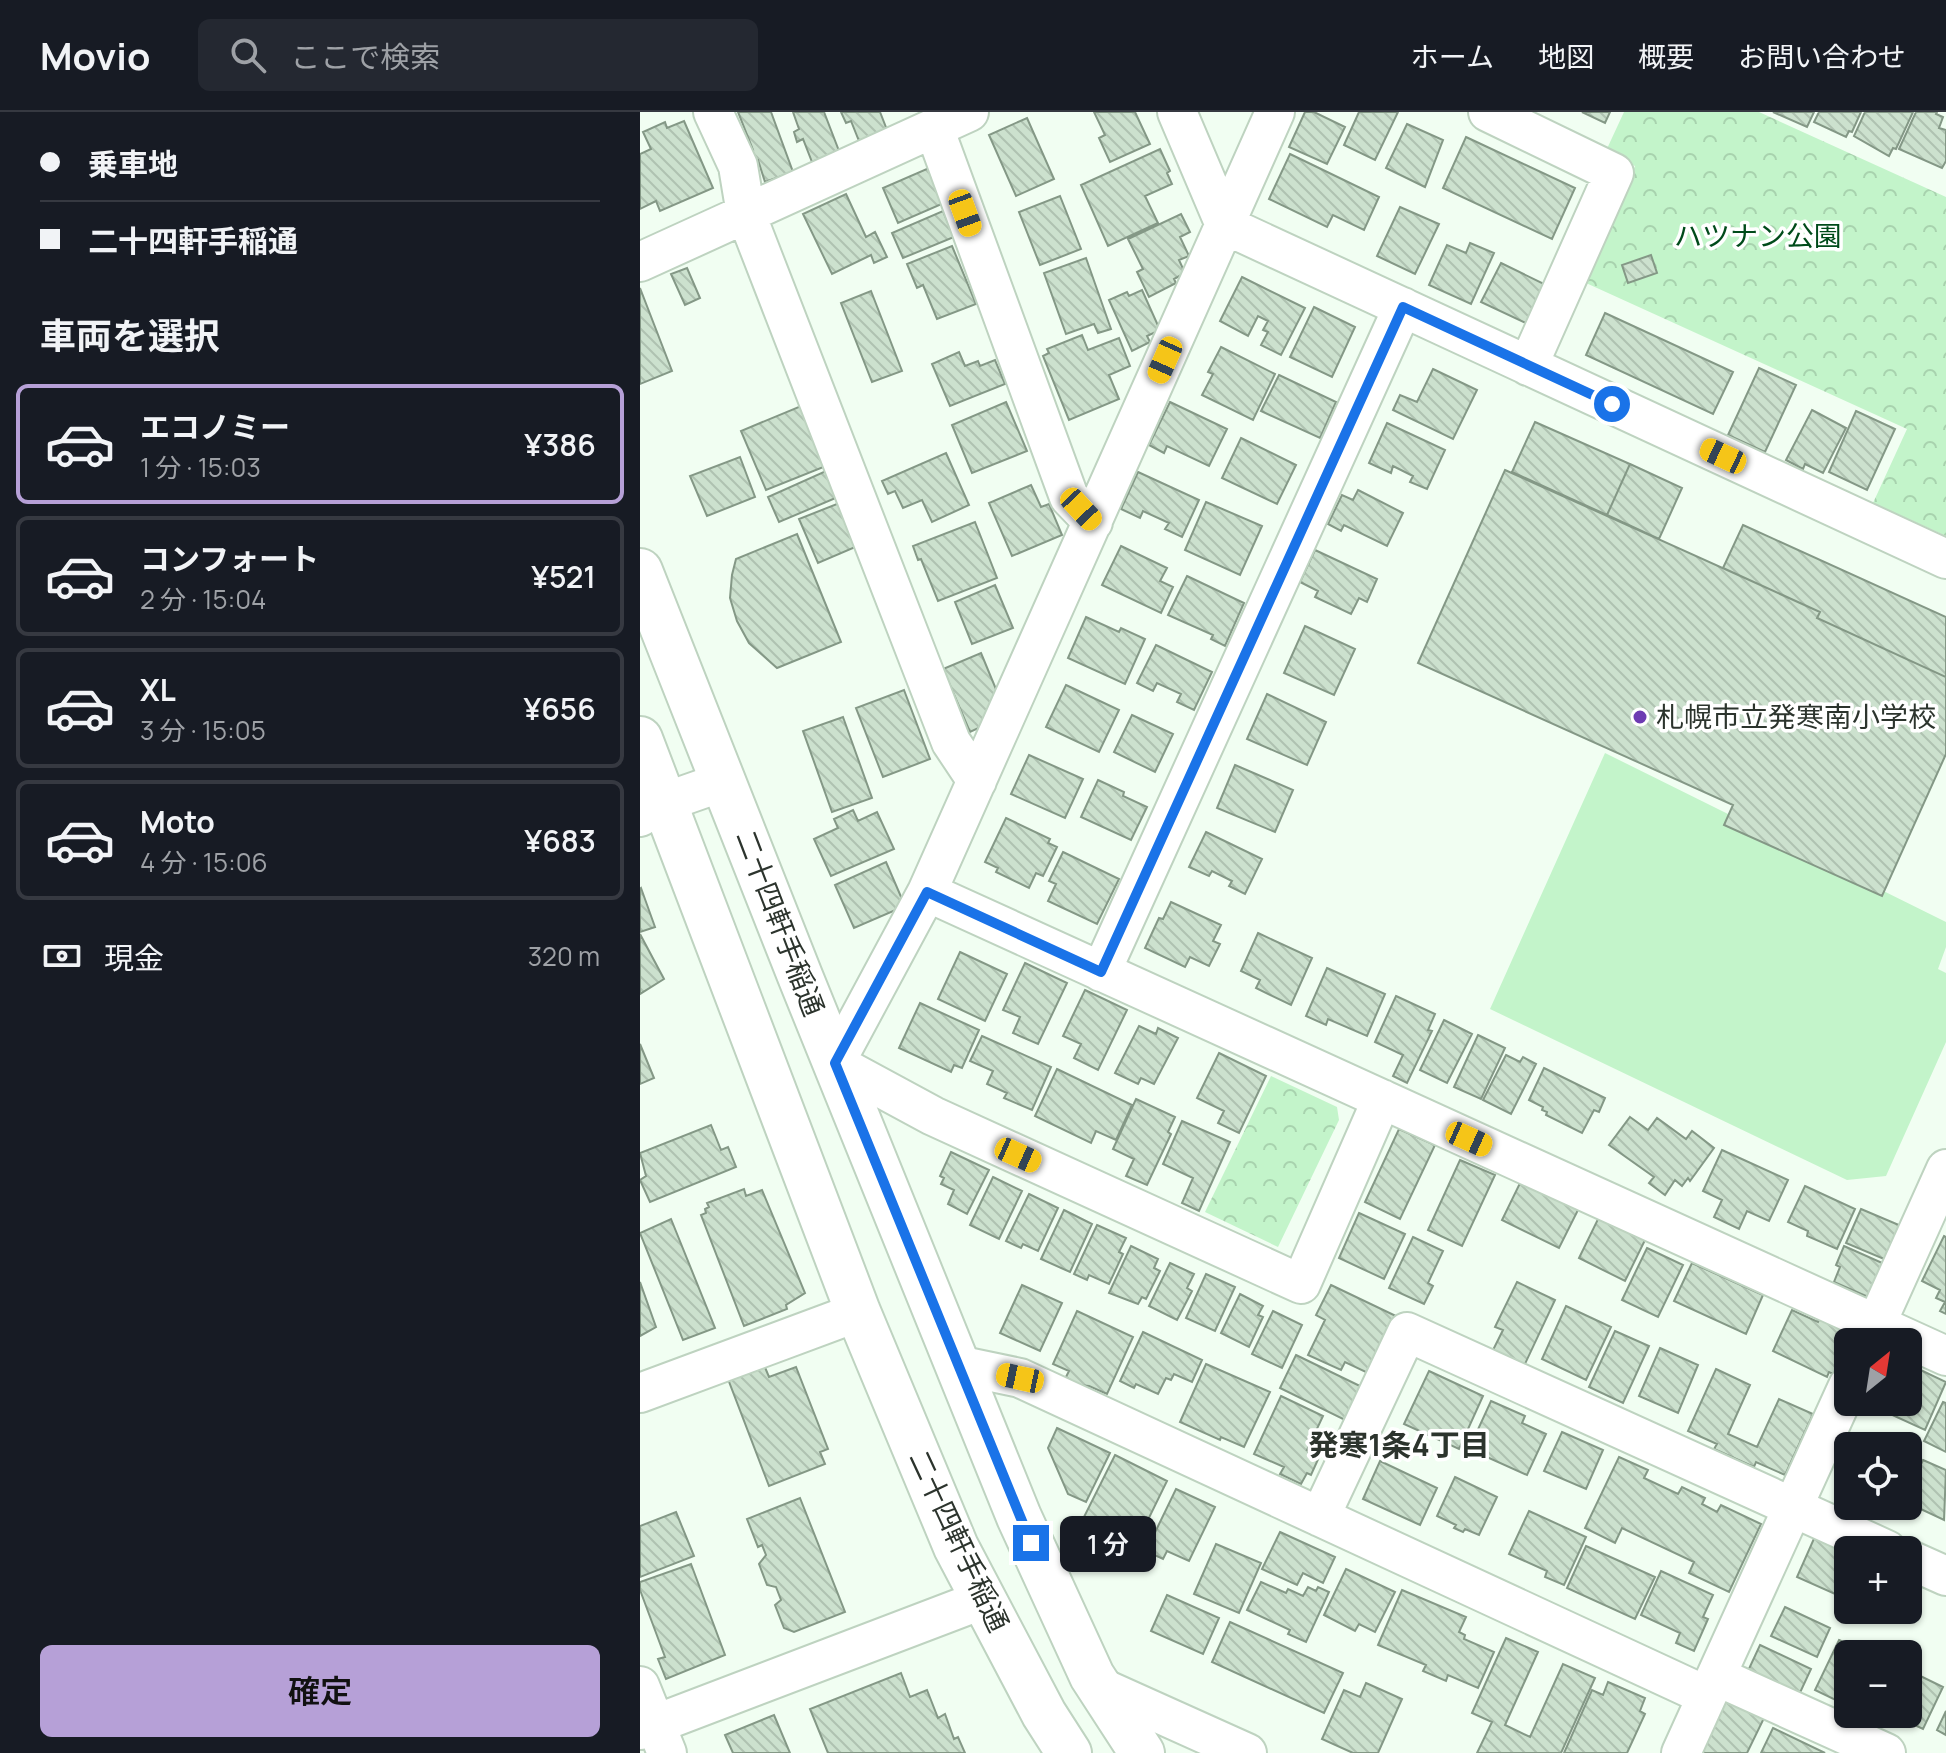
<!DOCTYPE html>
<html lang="ja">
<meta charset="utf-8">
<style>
body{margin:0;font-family:Manrope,"Noto Sans JP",sans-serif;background:#242831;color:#f1f3f6;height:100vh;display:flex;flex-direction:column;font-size:30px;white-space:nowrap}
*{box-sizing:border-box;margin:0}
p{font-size:26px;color:#9ea1a6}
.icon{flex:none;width:44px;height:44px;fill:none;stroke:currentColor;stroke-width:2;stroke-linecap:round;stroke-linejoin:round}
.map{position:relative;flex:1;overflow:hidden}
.details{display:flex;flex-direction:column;background:#171b24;width:640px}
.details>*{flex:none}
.banner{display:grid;align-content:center;height:176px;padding:0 40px;background:#171b24}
.needle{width:52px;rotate:30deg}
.buttons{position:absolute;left:1194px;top:1216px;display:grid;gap:16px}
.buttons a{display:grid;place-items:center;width:88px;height:88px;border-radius:12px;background:#171b24;box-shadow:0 2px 6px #0004;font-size:40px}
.end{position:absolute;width:36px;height:36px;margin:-18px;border:10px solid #1a73e8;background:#fff;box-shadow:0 0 0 4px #fff}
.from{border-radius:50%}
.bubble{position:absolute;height:56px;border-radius:12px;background:#171b24;box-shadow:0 2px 6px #0004;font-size:26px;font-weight:600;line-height:56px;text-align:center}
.car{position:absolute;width:24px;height:48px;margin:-24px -12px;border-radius:10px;box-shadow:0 0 6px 2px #0007;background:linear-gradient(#f5c518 24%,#345 0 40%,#f5c518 0 76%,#345 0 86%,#f5c518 0)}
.banner b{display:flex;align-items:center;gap:28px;height:76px;font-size:30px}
.banner b+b{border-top:2px solid #363941}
.banner i{width:20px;height:20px;background:#f1f3f6}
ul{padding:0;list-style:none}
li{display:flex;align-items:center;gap:24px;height:120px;margin:0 16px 12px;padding:0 24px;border:4px solid #363941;border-radius:12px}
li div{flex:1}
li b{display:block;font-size:30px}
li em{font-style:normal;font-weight:600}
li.on{border-color:#b6a0d7}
li>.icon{width:72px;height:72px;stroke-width:1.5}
h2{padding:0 40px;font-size:36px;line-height:96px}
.pay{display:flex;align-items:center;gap:20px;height:88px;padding:0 40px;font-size:30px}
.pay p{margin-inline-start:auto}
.primary-button{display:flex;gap:16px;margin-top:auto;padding:16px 40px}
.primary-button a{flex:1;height:92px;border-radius:12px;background:#b6a0d7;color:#111;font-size:32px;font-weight:600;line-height:92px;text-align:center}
header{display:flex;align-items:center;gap:48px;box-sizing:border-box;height:112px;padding:0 40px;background:#171b24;border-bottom:2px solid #363941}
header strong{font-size:38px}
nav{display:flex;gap:44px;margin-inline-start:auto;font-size:28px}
.search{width:560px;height:72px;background:#242831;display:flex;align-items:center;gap:20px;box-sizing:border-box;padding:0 28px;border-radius:12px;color:#9ea1a6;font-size:30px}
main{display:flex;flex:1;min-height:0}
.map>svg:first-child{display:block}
.park{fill:url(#park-crowns)}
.pitch{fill:#c3f4ca}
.building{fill:url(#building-back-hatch);stroke:#849886;stroke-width:2}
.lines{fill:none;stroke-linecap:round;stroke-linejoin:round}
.minor-casing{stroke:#bed3c0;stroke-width:42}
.tertiary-casing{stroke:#bed3c0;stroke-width:48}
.minor{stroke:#fff;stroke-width:38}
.tertiary{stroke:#fff;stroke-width:44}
.route{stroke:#1a73e8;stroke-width:10}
.poi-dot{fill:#6d3bb2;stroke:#fff;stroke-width:3}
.labels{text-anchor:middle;stroke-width:7;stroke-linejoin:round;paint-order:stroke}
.park-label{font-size:28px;fill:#004b1a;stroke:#fff}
.poi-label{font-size:28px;fill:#2c342d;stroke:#fff;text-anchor:start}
.street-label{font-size:28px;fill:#2c342d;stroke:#fff}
.neighbourhood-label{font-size:30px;font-weight:bold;fill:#2c342d;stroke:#fff}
</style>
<header>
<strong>Movio</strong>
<div class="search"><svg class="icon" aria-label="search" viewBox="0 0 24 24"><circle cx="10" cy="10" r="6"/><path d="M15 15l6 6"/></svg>ここで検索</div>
<nav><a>ホーム</a><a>地図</a><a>概要</a><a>お問い合わせ</a></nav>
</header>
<main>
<section class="details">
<div class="banner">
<b><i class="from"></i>乗車地</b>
<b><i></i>二十四軒手稲通</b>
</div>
<h2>車両を選択</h2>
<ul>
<li class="on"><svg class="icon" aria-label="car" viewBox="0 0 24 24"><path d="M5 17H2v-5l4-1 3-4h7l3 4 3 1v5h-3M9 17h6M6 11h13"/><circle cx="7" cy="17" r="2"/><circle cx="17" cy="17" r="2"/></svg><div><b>エコノミー</b><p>1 分 · 15:03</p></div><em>¥386</em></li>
<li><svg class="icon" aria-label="car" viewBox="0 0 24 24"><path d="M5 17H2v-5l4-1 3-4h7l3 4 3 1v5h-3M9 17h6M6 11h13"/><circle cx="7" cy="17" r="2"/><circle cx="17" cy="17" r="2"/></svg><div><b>コンフォート</b><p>2 分 · 15:04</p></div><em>¥521</em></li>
<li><svg class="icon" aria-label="car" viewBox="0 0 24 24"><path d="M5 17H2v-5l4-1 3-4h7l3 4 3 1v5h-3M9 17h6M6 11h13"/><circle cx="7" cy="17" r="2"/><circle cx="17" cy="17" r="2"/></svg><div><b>XL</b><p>3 分 · 15:05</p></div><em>¥656</em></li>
<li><svg class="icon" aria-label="car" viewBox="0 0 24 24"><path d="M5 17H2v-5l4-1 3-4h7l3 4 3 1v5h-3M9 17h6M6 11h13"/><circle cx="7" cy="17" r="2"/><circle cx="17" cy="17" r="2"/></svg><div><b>Moto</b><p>4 分 · 15:06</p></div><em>¥683</em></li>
</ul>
<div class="pay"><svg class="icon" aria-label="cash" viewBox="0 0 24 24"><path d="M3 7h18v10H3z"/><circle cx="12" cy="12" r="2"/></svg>現金<p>320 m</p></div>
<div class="primary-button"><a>確定</a></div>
</section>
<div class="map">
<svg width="1306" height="1641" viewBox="0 0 1306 1641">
<defs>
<pattern id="park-crowns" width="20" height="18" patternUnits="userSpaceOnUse" patternTransform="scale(2)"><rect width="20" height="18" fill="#c3f4ca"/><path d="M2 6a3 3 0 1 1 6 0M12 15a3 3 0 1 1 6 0" fill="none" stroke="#a8d2ae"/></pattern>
<pattern id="building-back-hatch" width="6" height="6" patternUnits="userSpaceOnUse" patternTransform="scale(2)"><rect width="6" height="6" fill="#cce1ce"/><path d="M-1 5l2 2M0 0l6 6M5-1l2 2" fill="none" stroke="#afc2b1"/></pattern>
</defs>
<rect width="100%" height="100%" fill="#f1fef2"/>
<path class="park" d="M984 0H1119L1306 85V424L1233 391 1267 317 946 171 995 54 965 41Z
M631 964 697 995 699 1008 638 1135 565 1100Z"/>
<path class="pitch" d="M965 641 1306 810V835L1298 857 1306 861V930L1246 1064 1207 1068 850 897Z"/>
<path class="building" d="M98 0H131L153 60 125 70 118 48 112 50 108 40 113 38Z
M153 0H184L199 39 172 50 163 27 157 30 154 20 159 17Z
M201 0H240L247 18 219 29 211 9 206 11Z
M454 0H495L510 32 470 50 459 26 465 23Z
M665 0H674L705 15 687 52 649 35Z
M719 0H758L735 48 704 33Z
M942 0H970L965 11Z
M1133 0H1174L1167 15Z
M1179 0H1221L1212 20 1209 19 1206 25 1174 10Z
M1225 0H1273L1256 37 1253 36 1249 44 1214 24Z
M1276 0H1297L1296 2 1303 5 1299 16 1306 18V49L1302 56 1259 37Z
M387 6 414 67 376 84 349 23Z
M44 9 73 76 20 99 16 89 0 97V42L11 37 3 20 25 10 27 16Z
M767 12 803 28 785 75 746 56Z
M826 25 935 76 912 127 803 76Z
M520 37 530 59 527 61 532 72 505 84 518 111 468 134 441 73Z
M650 42 739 85 724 118 693 103 687 115 629 87Z
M289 56 304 91 258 111 243 76Z
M206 82 226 125 235 120 247 145 234 151 231 143 192 162 163 102Z
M420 84 441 137 400 153 379 100Z
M760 95 799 112 775 162 737 144Z
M303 99 314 125 263 146 252 121Z
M541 102 550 120 540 125 549 144 539 148 545 161 534 167 536 171 509 185 497 160 503 157 488 127Z
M830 131 854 141 831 192 789 173 807 133 826 141Z
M312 134 336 192 297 207 283 173 277 176 267 152Z
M1011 143 1017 161 988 171 982 153Z
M446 146 471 217 458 221 454 212 426 222 404 161Z
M861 151 908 174 888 212 841 190Z
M47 156 60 186 45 193 31 162Z
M602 165 665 196 641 243 621 233 628 220 623 218 628 209 618 204 608 224 580 209Z
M0 176 32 259 0 272Z
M502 178 520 218 507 224 510 230 492 239 469 188 487 180 489 184Z
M231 179 262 259 232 270 201 191Z
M674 195 715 215 692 265 650 245Z
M965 201 1093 260 1073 302 946 243Z
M442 223 448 238 479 226 490 254 469 263 479 287 429 308 403 244 409 241 407 237Z
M581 235 635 262 613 308 562 283 573 262 568 260Z
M319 240 325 254 338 249 340 254 355 248 365 272 310 294 292 252Z
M1119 256 1156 273 1125 340 1088 323Z
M793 257 837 278 813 327 753 298 760 283 777 290Z
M639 263 696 290 680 326 621 299Z
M366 290 387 339 332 361 312 313Z
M530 290 587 317 569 354 527 334 524 341 509 333Z
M166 292 191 352 126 378 101 319Z
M1172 298 1206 316 1183 361 1165 352 1163 357 1146 348Z
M1216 299 1255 317 1227 378 1189 360Z
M895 310 990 352 967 403 872 360Z
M747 311 805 338 787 377 770 370 773 364 753 354 751 361 729 351Z
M601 326 656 353 637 392 582 366Z
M306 341 329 393 292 410 282 388 263 396 255 379 248 382 242 369Z
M100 345 115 385 67 404 50 364Z
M990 352 1042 376 1019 427 967 403Z
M865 358 1180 500 1177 506 1306 565V642L1242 784 1084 713 1093 693 778 551Z
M186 359 198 385 139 410 128 385Z
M498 360 559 388 542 425 525 417 529 411 503 399 500 406 481 397Z
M391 373 401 395 409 392 422 423 372 444 349 391Z
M718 378 763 401 747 434 704 413 701 419 688 412 702 383 713 388Z
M202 390 220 433 178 451 159 407Z
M566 390 622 414 600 463 545 438Z
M335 410 357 466 298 489 281 447 278 448 273 434Z
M1103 413 1306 505V565L1177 506 1180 500 1083 456Z
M157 422 201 530 137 556 109 531 97 509 90 486 92 463 96 447Z
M481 434 527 456 520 469 533 475 521 501 462 473Z
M675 438 737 467 727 490 719 486 711 502 675 485 678 479 660 470Z
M547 464 604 491 585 534 571 527 573 523 528 503Z
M355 473 373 516 332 532 315 490Z
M446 505 479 520 481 516 505 527 485 572 428 546Z
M665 514 715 537 694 583 644 561Z
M516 533 572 560 554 598 537 590 541 582 517 571 513 579 497 571Z
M341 541 358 582 345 613 330 620 303 557Z
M426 573 479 598 459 640 406 615Z
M264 578 290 647 243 665 216 596Z
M627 582 686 610 667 653 607 627Z
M492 603 533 622 515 660 474 640Z
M203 605 232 686 192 700 163 619Z
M389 643 443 667 425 706 371 682Z
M595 653 653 678 635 720 577 696Z
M458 668 484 680 483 684 507 695 491 728 441 705Z
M213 698 218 709 237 700 254 737 191 764 174 727 198 716 194 707Z
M366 706 410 727 408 731 417 735 403 764 396 761 389 776 356 760 358 756 345 750Z
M566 720 622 747 605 782 589 774 592 769 572 759 569 764 549 755Z
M423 740 479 767 457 812 408 789 416 772 409 769Z
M246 750 265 794 214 816 195 773Z
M1 776 15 815 0 820V777Z
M531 790 581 813 573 829 580 832 569 854 550 845 545 855 505 836 519 806 523 807Z
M618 821 672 846 651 893 616 876 620 868 601 859Z
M0 822 24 867 0 882Z
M320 840 367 862 345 909 298 887Z
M385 851 427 871 398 932 373 921 380 905 363 898Z
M687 856 745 882 727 924 688 907 686 913 666 904Z
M445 878 487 898 458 958 434 946 441 932 423 924Z
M756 884 795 902 788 918 792 919 767 971 753 964 763 943 735 930Z
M280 891 339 918 322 956 314 953 311 960 259 936Z
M804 908 832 922 807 971 780 958Z
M499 914 516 922 518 916 538 926 514 972 501 966 498 972 475 961Z
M838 923 865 936 841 987 814 975Z
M342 924 411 955 392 998 364 986 367 981 347 972 353 959 330 949Z
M0 932 14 966 0 972Z
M579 941 626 964 599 1021 578 1011 584 999 557 986Z
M866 943 880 950 883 945 896 952 871 1002 843 988Z
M904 956 965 986 959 1000 954 998 942 1021 906 1003 907 1000 902 998 903 995 889 988Z
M417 957 492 993 476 1028 456 1019 451 1031 395 1004Z
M496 987 535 1005 528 1020 531 1022 507 1073 486 1064 494 1047 473 1037Z
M990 1005 1008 1018 1017 1006 1046 1027 1052 1019 1074 1036 1050 1069 1048 1066 1042 1074 1035 1068 1025 1083 1009 1071 1014 1065 969 1033Z
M542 1009 590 1030 559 1099 542 1091 553 1066 523 1052Z
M71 1013 81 1038 88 1035 96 1055 10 1090 0 1068 6 1064 0 1041Z
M759 1017 795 1033 760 1107 725 1090Z
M1082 1038 1148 1068 1129 1109 1107 1099 1099 1117 1074 1105 1082 1088 1063 1079Z
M311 1040 349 1058 327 1102 308 1092 314 1078 301 1072 304 1066 300 1064Z
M820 1048 855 1063 822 1134 788 1118Z
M353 1065 382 1079 359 1127 330 1113Z
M882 1067 940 1094 919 1136 862 1108Z
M1165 1074 1215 1097 1197 1137 1167 1124 1168 1119 1148 1110Z
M104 1077 106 1084 122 1078 165 1181 146 1193 147 1197 104 1214 61 1103 66 1101 65 1097 69 1095 67 1091Z
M389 1082 418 1096 398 1139 383 1132 381 1136 366 1129Z
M1221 1097 1266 1116 1251 1150 1206 1131Z
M424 1098 452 1112 430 1160 401 1147Z
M719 1101 765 1122 744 1167 699 1146Z
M960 1103 1006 1126 985 1169 939 1146Z
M31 1107 75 1216 43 1228 0 1121Z
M457 1113 486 1126 479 1140 483 1142 469 1172 449 1163 447 1168 434 1162Z
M1304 1124 1306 1125V1202L1300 1199 1305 1190 1296 1186 1300 1178 1282 1169Z
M773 1125 803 1139 788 1171 793 1174 784 1192 749 1176Z
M491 1134 518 1147 514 1156 520 1159 506 1187 502 1185 498 1192 469 1181Z
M1204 1134 1249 1154 1235 1188 1194 1170 1200 1155 1196 1153Z
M1007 1136 1043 1153 1018 1205 982 1188Z
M530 1151 554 1162 547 1176 552 1179 537 1208 509 1194Z
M1052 1151 1123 1183 1106 1222 1034 1189Z
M566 1162 595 1175 575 1219 546 1206Z
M0 1170 16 1215 0 1224Z
M877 1170 915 1188 884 1254 853 1238 863 1218 855 1215Z
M382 1173 422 1191 400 1239 360 1221Z
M691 1173 758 1205 730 1262 705 1250 701 1258 668 1243 685 1208 676 1203Z
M600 1182 623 1194 618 1203 623 1205 609 1235 581 1221Z
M926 1194 971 1215 946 1268 902 1247Z
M1184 1197 1223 1215 1216 1230H1208V1248L1200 1265 1189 1260 1187 1265 1133 1239 1152 1198 1178 1210Z
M437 1199 493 1225 467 1282 449 1274 438 1273 426 1265 429 1259 413 1252Z
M633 1199 662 1213 642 1256 612 1242Z
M975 1219 1009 1234 983 1291 949 1275Z
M503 1220 562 1248 552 1270 534 1262 531 1268 526 1266 518 1282 496 1272 494 1276 480 1269Z
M1020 1236 1058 1253 1038 1301 999 1284Z
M656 1243 722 1275 705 1308 640 1276Z
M566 1252 630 1280 604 1335 581 1325 580 1328 540 1310Z
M1268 1252 1306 1270 1285 1318 1237 1296 1240 1290H1268Z
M124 1253 129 1265 156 1255 188 1337 180 1340 185 1352 129 1374 88 1267Z
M1076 1257 1110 1273 1088 1322 1117 1335 1139 1287 1173 1302 1145 1363 1116 1350 1114 1355 1074 1337 1077 1332 1048 1319Z
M789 1259 843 1284 819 1337 764 1312Z
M641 1284 683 1304 667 1338 680 1343 671 1363 667 1361 661 1372 640 1362 644 1355 614 1342Z
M851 1289 885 1304 882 1311 906 1322 887 1363 829 1337Z
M1303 1290 1306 1291V1340L1284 1329Z
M417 1316 470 1341 446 1390 428 1382 408 1336Z
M922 1320 963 1338 946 1377 904 1359Z
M1232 1325 1251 1334H1228Z
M475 1343 527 1369 503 1418 485 1409 468 1442 457 1436 454 1442 441 1435 443 1430 434 1425Z
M979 1345 1008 1358 1004 1366 1038 1382 1042 1375 1065 1386 1062 1392 1077 1400 1081 1393 1121 1412 1089 1480 1049 1461 1054 1450 982 1416 975 1431 945 1416Z
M1283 1348 1306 1358 1304 1408 1268 1391V1381Z
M740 1349 797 1376 780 1413 723 1387Z
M815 1365 857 1385 839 1423 825 1417 823 1420 814 1416 816 1413 797 1404Z
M536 1377 575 1395 549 1449 527 1439 523 1447 506 1439Z
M160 1386 205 1500 154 1520 144 1516 135 1493 141 1488 136 1475 127 1473 119 1452 126 1443 122 1433 118 1435 107 1407Z
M889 1399 946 1425 924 1473 905 1465 907 1459 869 1442Z
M36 1400 54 1444 0 1465V1414Z
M640 1420 695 1445 683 1471 663 1461 657 1473 622 1457Z
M1176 1422 1208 1438V1477L1204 1486 1157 1465Z
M576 1432 621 1451 599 1501 554 1482Z
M946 1434 1015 1465 995 1507 927 1476Z
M51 1452 85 1543 26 1567 18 1547 25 1545 0 1478V1470Z
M706 1457 755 1480 735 1520 719 1512 715 1519 684 1503Z
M1021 1459 1073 1483 1063 1505 1068 1507 1054 1539 1036 1531 1040 1521 1001 1503Z
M621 1470 646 1481 648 1477 663 1484 668 1475 676 1479 678 1475 689 1480 666 1530 648 1522 650 1518 607 1498Z
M762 1478 826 1505 819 1520 825 1523 824 1527 854 1540 838 1576 808 1563 806 1569 783 1559 786 1553 738 1533Z
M527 1483 579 1506 563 1542 511 1519Z
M1145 1495 1190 1516 1177 1545 1131 1524Z
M590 1510 703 1561 684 1601 572 1550Z
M866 1526 898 1540 865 1613 890 1625 923 1552 955 1566 921 1641H837L852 1610 832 1601Z
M1199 1528 1229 1542H1208V1594L1175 1578Z
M1120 1533 1171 1557 1158 1585 1107 1561Z
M1268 1558 1303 1575 1283 1617 1251 1602H1268Z
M261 1561 270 1585 287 1578 298 1606 305 1602 314 1627 318 1625 325 1641H188L170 1597Z
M968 1570 1005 1586 1000 1599 1005 1602 987 1641H924L952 1578 963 1583Z
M726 1571 762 1587 738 1641H713L682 1627 704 1578 720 1585Z
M1085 1586 1125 1604 1107 1641H1059Z
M1306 1599V1623L1297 1618Z
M134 1603 150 1641H93L85 1623Z
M1133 1616 1185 1641H1121Z"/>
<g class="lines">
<defs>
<path id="minor" d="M73 0 98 54 106 102 311 630 337 669
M537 0 585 113 1306 447
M635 0 287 780 195 951 293 1004 661 1172 742 987
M848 0 974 61 888 254
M294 16 429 385 453 410
M0 150 329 0
M0 705 25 690 85 669
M287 780 1306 1244
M461 860 763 195
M1228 1230 1306 1057
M318 1253 380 1266 1067 1584
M0 1281 218 1200
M680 1405 767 1220 1247 1438
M1268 1447 1306 1464
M1076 1564 1246 1641
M0 1574 27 1641
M458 1574 607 1641
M0 1618 344 1487
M1041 1641 1208 1274"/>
<path id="tertiary" d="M0 459 160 864 379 1405 452 1564 502 1641
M0 627 218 1200 316 1435 404 1602 429 1641"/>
</defs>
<use href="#minor" class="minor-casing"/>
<use href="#tertiary" class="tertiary-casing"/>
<use href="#minor" class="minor"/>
<use href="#tertiary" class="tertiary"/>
</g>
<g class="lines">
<path class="route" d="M391 1431 195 951 287 780 461 860 763 195 972 292"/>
</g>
<circle class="poi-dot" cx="1000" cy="605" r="8"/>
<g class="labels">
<g class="park-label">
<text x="1118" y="134">ハツナン公園</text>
</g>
<g class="poi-label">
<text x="1016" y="615">札幌市立発寒南小学校</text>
</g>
<g class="street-label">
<text transform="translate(140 811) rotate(69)" y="10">二十四軒手稲通</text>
<text transform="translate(319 1429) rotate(65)" y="10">二十四軒手稲通</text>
</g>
<g class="neighbourhood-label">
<text x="759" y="1344">発寒1条4丁目</text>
</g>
</g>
</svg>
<div class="buttons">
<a><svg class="needle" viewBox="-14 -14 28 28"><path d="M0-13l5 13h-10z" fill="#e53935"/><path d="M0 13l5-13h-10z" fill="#9ea1a6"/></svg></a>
<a><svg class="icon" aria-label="locate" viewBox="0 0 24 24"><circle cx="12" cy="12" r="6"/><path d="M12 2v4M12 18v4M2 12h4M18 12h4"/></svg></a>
<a>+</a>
<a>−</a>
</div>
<i class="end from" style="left:972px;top:292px"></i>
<i class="end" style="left:391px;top:1431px"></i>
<div class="bubble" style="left:420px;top:1404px;width:96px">1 分</div>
<i class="car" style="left:325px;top:101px;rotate:160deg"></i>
<i class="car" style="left:525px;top:248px;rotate:204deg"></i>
<i class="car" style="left:1083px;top:344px;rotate:295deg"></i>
<i class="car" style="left:441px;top:397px;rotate:137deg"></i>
<i class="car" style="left:829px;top:1027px;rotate:114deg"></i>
<i class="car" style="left:378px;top:1043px;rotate:114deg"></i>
<i class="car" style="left:380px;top:1266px;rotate:282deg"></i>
</div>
</main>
